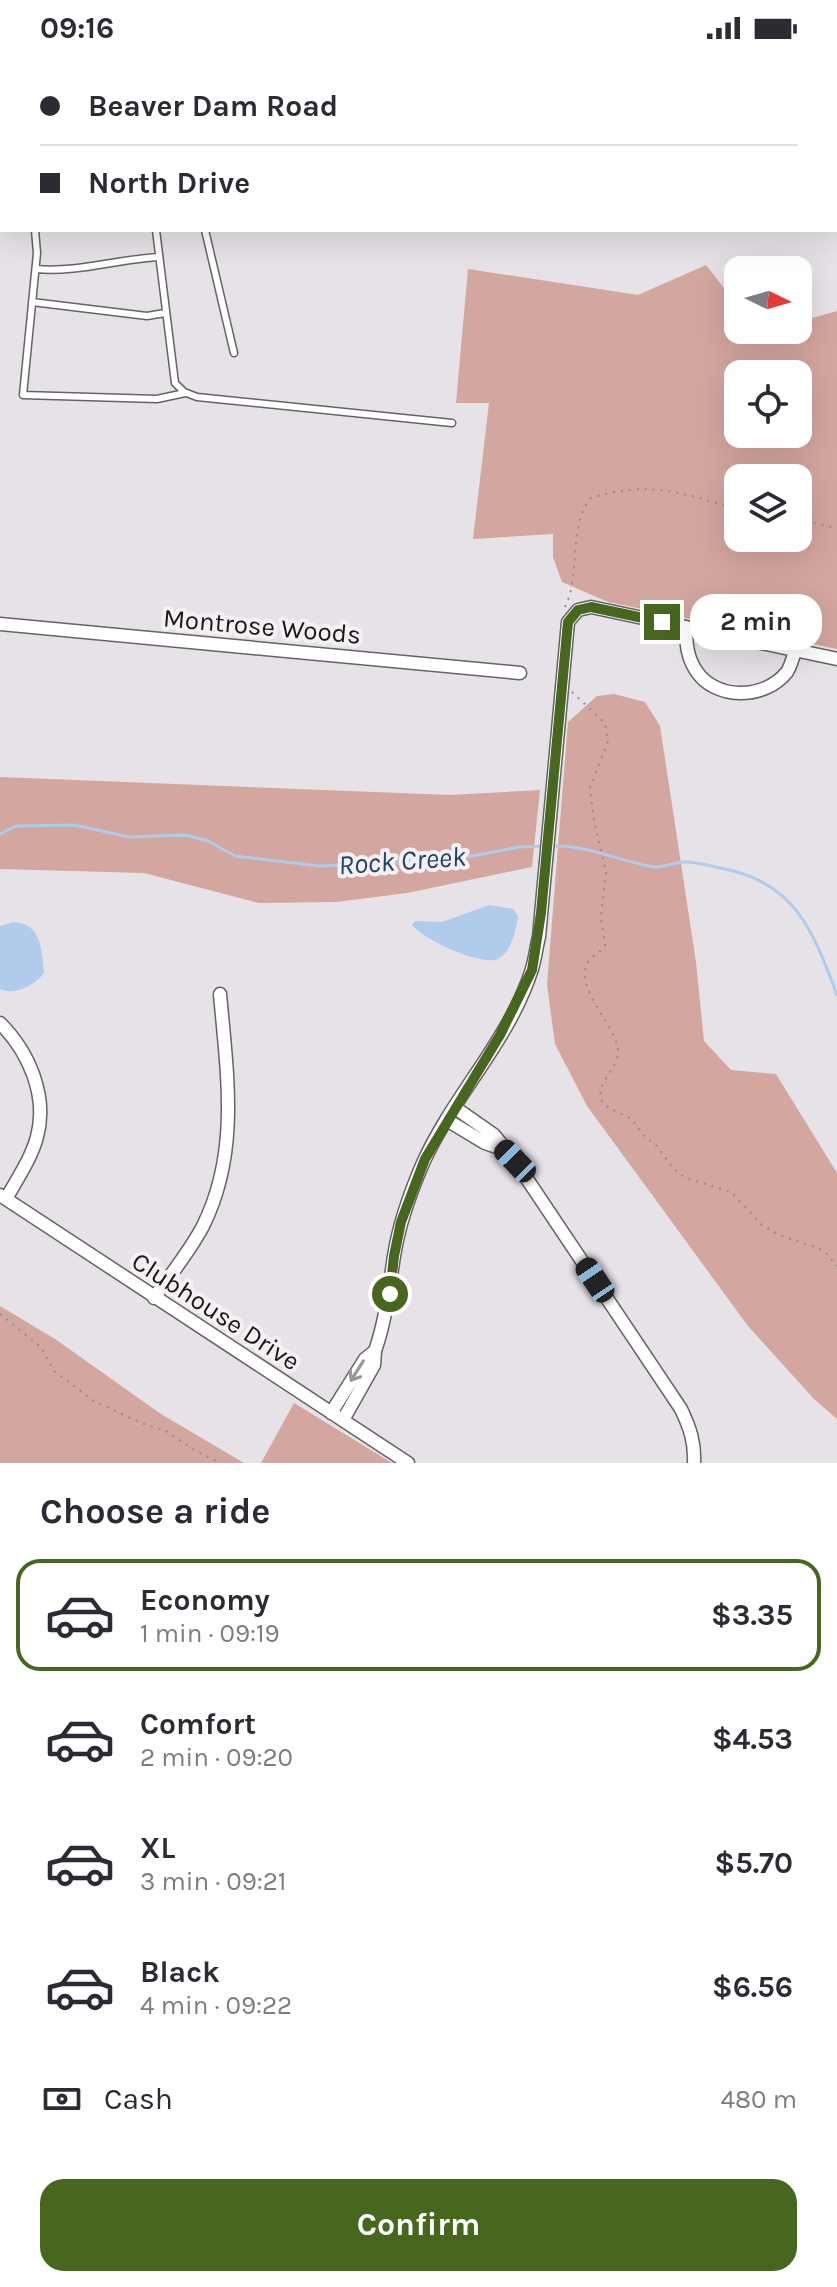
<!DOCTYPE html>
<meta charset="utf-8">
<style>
body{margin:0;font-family:Karla,sans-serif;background:#f7f7f7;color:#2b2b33;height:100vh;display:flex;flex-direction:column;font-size:30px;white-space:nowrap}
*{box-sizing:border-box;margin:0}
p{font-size:26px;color:#7c7c81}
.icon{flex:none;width:44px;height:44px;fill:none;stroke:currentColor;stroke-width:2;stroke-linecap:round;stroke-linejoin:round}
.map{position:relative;height:1407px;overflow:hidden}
.drawer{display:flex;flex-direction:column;background:#fff;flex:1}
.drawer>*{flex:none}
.top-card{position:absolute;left:0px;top:0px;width:838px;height:176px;box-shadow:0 8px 32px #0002;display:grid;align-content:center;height:176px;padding:0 40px;background:#fff}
.needle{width:52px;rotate:95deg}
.buttons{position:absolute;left:724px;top:200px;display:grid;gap:16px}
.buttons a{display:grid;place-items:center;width:88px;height:88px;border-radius:16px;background:#fff;box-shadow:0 8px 32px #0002;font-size:40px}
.end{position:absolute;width:36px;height:36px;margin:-18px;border:10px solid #46671d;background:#fff;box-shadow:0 0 0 4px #fff}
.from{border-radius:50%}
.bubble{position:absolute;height:56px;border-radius:24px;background:#fff;box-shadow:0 8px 32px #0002;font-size:26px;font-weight:700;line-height:56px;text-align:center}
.car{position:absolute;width:24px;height:48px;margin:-24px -12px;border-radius:10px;box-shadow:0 0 6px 2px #0007;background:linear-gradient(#222 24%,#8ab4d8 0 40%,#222 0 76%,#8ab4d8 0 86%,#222 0)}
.top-card b{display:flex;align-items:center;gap:28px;height:76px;font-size:30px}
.top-card b+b{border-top:2px solid #e1e1e2}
.top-card i{width:20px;height:20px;background:#2b2b33}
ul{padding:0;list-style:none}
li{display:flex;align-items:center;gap:24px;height:112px;margin:0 16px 12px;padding:0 24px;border:4px solid transparent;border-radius:24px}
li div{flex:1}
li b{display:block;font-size:30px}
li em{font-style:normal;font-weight:700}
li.selected{border-color:#46671d}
li>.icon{width:72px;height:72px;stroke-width:1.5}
h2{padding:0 40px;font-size:36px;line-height:96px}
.pay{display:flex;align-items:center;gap:20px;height:88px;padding:0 40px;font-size:30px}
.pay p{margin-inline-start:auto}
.action{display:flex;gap:16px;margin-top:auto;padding:16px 40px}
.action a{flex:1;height:92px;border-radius:24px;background:#46671d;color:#fff;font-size:32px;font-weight:700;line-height:92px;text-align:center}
.status{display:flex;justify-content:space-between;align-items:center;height:56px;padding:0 40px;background:#fff;direction:ltr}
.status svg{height:22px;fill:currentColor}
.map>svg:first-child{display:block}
.green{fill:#d3a69f;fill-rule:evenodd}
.water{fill:#b0cbec}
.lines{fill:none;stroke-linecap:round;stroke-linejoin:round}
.stream{stroke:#b0cbec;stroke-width:3}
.service-casing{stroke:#666367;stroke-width:9}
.minor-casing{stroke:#666367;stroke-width:15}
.primary-casing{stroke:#bfbebf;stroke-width:21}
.path{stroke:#918e91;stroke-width:2;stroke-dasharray:2 6;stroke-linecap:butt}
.service{stroke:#fff;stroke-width:6}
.minor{stroke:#fff;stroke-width:12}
.primary{stroke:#e0def9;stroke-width:18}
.oneway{stroke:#989798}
.route{stroke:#46671d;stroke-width:10}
.labels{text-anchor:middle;stroke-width:8;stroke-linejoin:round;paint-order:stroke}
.street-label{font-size:26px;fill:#191819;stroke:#f4f0f4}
.water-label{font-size:28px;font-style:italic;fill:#1f436e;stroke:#f4f0f4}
</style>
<div class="status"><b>09:16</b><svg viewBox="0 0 49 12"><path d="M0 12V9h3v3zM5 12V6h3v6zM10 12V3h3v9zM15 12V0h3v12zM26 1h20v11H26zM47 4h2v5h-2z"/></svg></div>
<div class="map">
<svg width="837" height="1407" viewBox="0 0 837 1407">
<rect width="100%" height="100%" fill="#e6e2e7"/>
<path class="green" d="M706 209 738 250V274L759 276 798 274V266L837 255V593L608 546 562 526 553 501V478L473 483 489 347H456L468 213 638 239ZM738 318H798V378H738ZM738 422H798V482H738Z
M614 638 645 646 660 670 696 906 704 985 731 1014 776 1018 837 1117V1363L814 1343 748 1270 587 1050 555 988 547 928 568 666 597 640Z
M0 721 450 739 540 734 532 811 407 837 336 846 259 847 144 817 0 813Z
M0 1250 55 1283 161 1358 244 1407H0Z
M294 1347 392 1407H261Z"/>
<path class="water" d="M489 849 513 853 518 860C516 873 511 900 495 904 474 907 425 884 412 869L415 865 442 866Z
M13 866C41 867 42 893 44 917 35 929 15 940 0 933V870Z"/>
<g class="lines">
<path class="stream" d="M0 778 16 770 75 769 129 781 186 779 208 785 235 800 319 810 403 807 422 802 430 808 519 791 545 790
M552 790C588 789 619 805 654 811 664 812 674 806 684 806 695 805 709 810 720 812 795 825 813 875 837 939"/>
<defs>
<path id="service" d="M93 0V2
M433 0V2
M836 0 837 8
M598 2V0
M654 2 655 0
M35 174 37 197 23 339 157 343 185 337
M156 174 175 327 184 336 197 341 452 367
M205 174 234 297
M36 213C77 217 118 203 159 201
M32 246 147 260 165 257"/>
<path id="minor" d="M352 0V2
M512 0 513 2
M0 568 520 617
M686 571C686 587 687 600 695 613 714 645 765 644 787 616 791 610 793 600 796 593
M0 967C29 996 48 1040 37 1081 31 1103 17 1123 6 1143
M454 1051 494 1079 515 1105 681 1353C690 1372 695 1386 694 1407
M447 1064 485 1087 502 1093
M0 1139 408 1407
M154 1242C171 1218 190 1195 203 1170 240 1096 227 1018 220 938
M375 1295C386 1263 389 1233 394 1200 399 1168 410 1137 423 1107 453 1040 508 986 531 916 535 905 536 892 539 881L568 566 578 554 591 551 837 603
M331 1357 365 1303 375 1295 374 1309 343 1364"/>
<path id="primary" d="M284 2 290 0
M401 2 408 0
M0 87H2
M0 119H2"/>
</defs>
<use href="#service" class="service-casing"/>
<use href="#minor" class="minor-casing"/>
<use href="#primary" class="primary-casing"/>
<path class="path" d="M798 464 837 472
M565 551C581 520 568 468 591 442 648 424 682 437 738 453
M572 636 605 667 608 685 590 732 594 765 606 816 601 861 605 889C601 897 592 899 588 906 572 932 621 974 618 998 616 1015 597 1025 601 1044L609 1052 632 1063 643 1079 657 1090 672 1111 684 1121 731 1136 762 1169 779 1179 818 1192 826 1197 837 1210
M0 1258 41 1291 54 1315 94 1345 141 1367 166 1375 196 1395 220 1407"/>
<use href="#service" class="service"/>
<use href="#minor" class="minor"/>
<use href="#primary" class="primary"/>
</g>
<defs><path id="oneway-shaft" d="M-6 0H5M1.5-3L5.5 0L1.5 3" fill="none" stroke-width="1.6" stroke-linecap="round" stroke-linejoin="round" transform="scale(2)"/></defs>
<use class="oneway" href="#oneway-shaft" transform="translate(357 1315) rotate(122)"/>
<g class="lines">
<path class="route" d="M390 1238 394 1200 401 1166 425 1103 500 979 532 914 541 857 568 566 578 554 591 551 662 566"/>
</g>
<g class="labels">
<g class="street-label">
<text transform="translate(262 570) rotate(5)" y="9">Montrose Woods</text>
<text transform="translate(216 1255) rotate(33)" y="9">Clubhouse Drive</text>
</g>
<g class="water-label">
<text transform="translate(402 804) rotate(-4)" y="10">Rock Creek</text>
</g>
</g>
</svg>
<div class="buttons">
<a><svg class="needle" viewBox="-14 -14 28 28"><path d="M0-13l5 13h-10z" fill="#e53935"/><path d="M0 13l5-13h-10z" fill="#7c7c81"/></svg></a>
<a><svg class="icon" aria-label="locate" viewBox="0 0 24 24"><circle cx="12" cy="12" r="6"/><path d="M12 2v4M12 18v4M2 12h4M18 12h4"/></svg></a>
<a><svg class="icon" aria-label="layers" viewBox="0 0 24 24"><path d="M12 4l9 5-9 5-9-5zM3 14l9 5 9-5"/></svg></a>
</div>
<i class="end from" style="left:390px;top:1238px"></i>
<i class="end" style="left:662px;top:566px"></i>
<div class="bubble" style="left:690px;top:538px;width:132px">2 min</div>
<i class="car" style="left:515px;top:1105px;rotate:316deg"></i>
<i class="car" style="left:595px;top:1224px;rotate:326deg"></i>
<div class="top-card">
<b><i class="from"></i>Beaver Dam Road</b>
<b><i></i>North Drive</b>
</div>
</div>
<section class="drawer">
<h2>Choose a ride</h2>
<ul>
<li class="selected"><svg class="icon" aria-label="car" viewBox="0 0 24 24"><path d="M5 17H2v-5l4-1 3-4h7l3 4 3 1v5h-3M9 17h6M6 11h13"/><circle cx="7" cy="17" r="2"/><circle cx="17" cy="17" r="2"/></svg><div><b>Economy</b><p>1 min · 09:19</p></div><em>$3.35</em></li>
<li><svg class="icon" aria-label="car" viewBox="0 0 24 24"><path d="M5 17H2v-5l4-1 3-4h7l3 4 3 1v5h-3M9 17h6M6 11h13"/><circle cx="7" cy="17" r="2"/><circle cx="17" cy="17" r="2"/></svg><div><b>Comfort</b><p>2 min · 09:20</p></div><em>$4.53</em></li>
<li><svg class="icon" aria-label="car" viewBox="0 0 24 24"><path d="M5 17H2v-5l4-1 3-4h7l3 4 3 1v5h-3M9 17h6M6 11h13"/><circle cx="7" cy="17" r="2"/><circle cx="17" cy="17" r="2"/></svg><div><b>XL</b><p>3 min · 09:21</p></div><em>$5.70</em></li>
<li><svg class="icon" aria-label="car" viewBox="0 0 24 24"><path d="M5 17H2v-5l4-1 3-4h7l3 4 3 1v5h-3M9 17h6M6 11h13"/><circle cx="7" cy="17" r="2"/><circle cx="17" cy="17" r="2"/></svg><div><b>Black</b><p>4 min · 09:22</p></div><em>$6.56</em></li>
</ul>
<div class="pay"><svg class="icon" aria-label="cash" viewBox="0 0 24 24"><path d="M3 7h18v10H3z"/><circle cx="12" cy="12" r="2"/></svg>Cash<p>480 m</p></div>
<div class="action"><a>Confirm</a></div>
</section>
